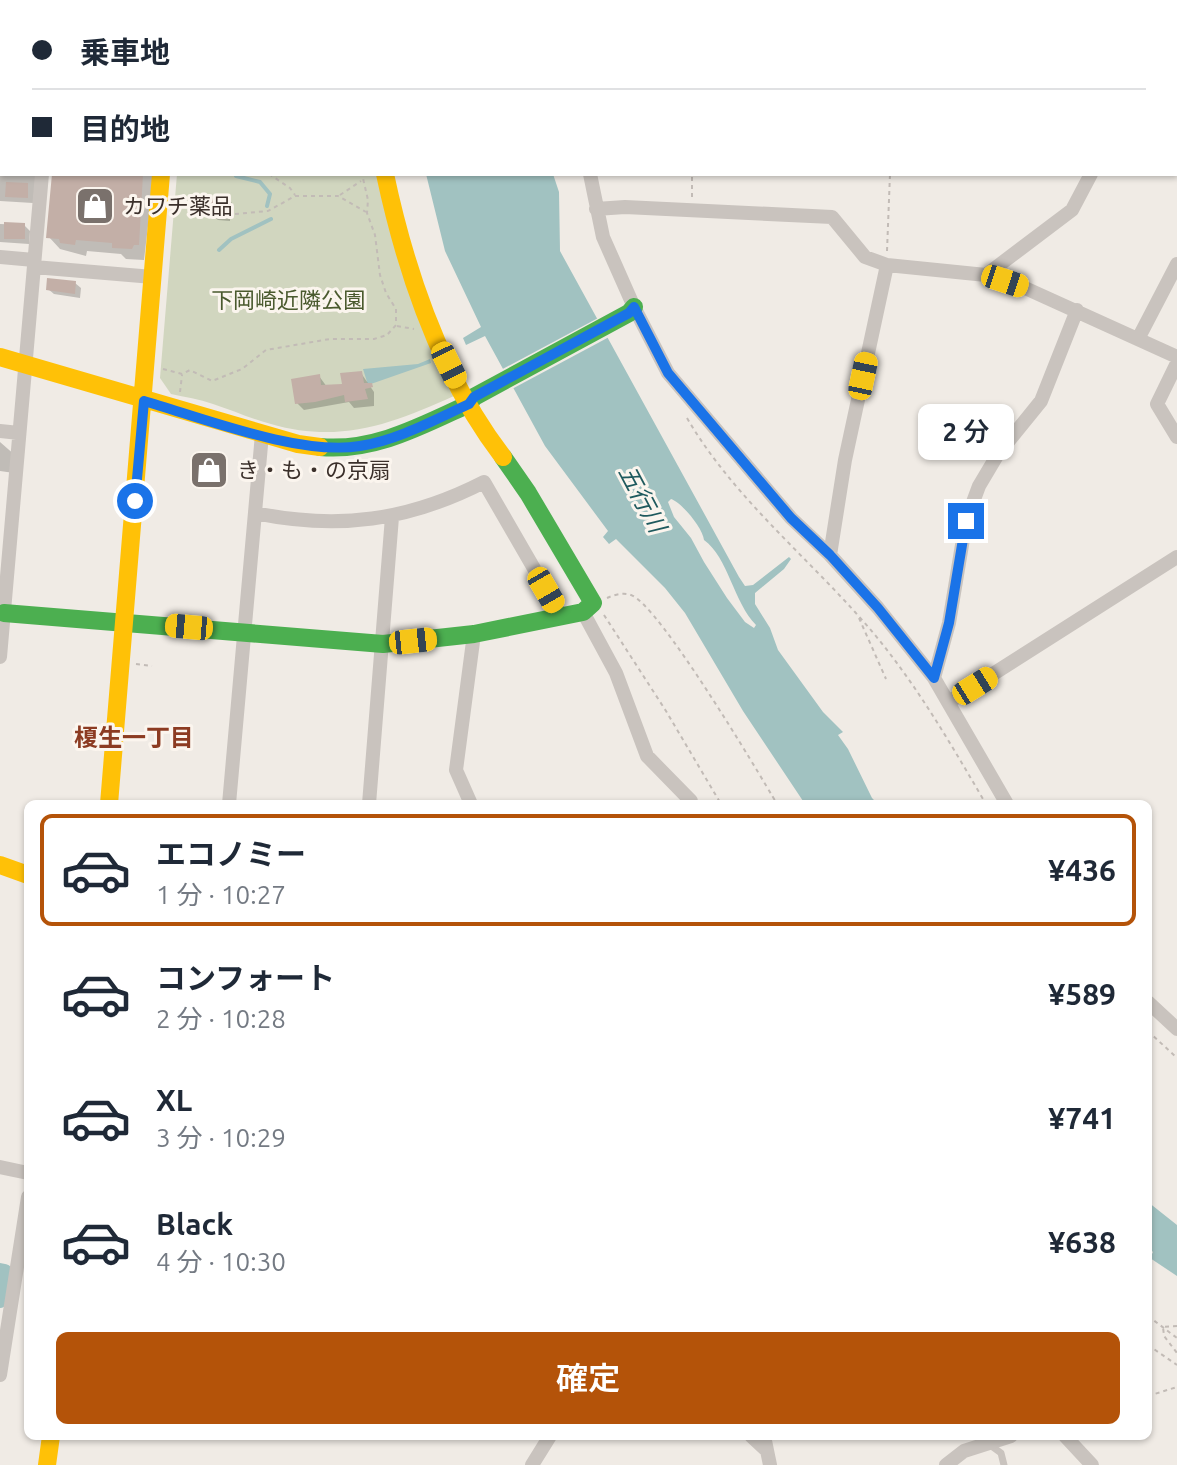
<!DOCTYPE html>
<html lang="ja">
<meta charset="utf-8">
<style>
body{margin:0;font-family:Ubuntu,"Noto Sans JP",sans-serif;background:#f6f6f7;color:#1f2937;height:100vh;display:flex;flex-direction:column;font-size:30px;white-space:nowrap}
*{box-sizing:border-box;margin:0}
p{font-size:26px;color:#747a83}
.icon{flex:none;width:44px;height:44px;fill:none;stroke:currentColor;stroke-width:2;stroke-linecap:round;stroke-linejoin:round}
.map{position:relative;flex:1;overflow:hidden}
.drawer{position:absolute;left:24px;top:800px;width:1128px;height:640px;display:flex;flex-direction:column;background:#fff;border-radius:12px;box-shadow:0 2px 6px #0004}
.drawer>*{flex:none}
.hud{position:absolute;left:0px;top:0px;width:1178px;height:176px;box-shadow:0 2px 6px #0004;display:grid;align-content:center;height:176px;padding:0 32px;background:#fff}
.end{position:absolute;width:36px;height:36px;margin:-18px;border:10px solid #1a73e8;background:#fff;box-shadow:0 0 0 4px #fff}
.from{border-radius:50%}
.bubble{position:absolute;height:56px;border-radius:12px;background:#fff;box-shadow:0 2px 6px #0004;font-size:26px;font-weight:600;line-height:56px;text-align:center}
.car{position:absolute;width:24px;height:48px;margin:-24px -12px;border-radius:10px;box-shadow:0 0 6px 2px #0007;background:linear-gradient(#f5c518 24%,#345 0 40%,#f5c518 0 76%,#345 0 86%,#f5c518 0)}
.hud b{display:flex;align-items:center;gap:28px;height:76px;font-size:30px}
.hud b+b{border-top:2px solid #e0e1e3}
.hud i{width:20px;height:20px;background:#1f2937}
ul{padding:14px 0 0;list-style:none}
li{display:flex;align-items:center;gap:24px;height:112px;margin:0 16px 12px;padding:0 16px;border:4px solid transparent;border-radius:12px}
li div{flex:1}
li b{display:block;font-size:30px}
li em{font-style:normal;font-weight:600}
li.active{border-color:#b45309}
li>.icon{width:72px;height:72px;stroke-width:1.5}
.button{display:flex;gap:16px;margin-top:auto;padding:16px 32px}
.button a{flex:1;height:92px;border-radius:12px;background:#b45309;color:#fff;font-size:32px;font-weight:600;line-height:92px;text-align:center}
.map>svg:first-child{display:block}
.green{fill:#d1d6bf}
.water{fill:#a1c2c1;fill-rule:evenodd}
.pier{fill:#f0ebe5}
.shadow{fill:#0003}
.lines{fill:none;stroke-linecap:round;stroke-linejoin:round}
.stream{stroke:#a1c2c1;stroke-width:4}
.canal{stroke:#a1c2c1;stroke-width:14}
.building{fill:#c3afa7}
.path{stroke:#c2bbb6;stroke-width:2;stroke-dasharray:4 4;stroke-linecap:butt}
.lane{stroke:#c9c3be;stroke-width:7}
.street{stroke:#c9c3be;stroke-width:14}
.fast{stroke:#4caf50;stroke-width:18}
.slow{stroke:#ffc107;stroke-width:18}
.route{stroke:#1a73e8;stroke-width:10}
.labels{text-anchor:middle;stroke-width:6;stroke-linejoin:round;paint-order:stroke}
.poi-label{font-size:22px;fill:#3b302b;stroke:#fbf5ee;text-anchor:start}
.park-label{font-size:22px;fill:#4a5a2e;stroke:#fbf5ee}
.water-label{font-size:24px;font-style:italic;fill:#1f5a5e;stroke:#fbf5ee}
.neighbourhood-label{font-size:24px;font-weight:bold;fill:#8c3b22;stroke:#fbf5ee}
</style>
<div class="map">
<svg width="1177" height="1465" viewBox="0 0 1177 1465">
<rect width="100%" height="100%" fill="#f0ebe5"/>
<path class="green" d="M177 174H381L454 386V396C392 424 340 444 271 424 251 419 232 410 213 404 199 399 185 397 171 394L160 378Z"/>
<path class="water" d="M426 174H553L559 192 560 251 739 577 745 586 753 585 789 557 791 559 784 569 755 593V604L770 628 778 650 823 712 843 732 838 735 848 749 872 798 878 804H805L743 711 685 613 665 588 616 539 609 544 603 537 608 531 545 446 485 336 466 345 463 338 481 327 445 251ZM671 499C681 502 703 528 704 540 728 557 734 603 756 625L754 628 745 622 727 598 704 562 691 538 674 517 668 502Z
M430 359 431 363 368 385 363 369 418 364Z
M1148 1202 1177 1225V1276L1150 1258 1153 1252 1148 1247Z"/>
<path class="pier" d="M600 317 611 336 510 390 499 371Z"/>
<path class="shadow" d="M0 0 27 2H2L0 30Z
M211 0H350V2H211Z
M0 161 2 174H36L33 203 0 201Z
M54 174H154L144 260 126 259 121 254 87 251 86 256 60 249 49 237Z
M229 200 234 205V214H230V221L218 220 212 215Z
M0 224 24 225 30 231 29 244 0 242Z
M75 283 81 288 80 298 54 294 48 289Z
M361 373 374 392V406L354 408 349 402 304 410 297 403 319 376 327 387 344 386Z
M0 442 16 456 14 473 0 471Z"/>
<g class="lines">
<path class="stream" d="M236 176 260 182 270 194 267 206
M219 250 231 239 271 219"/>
<path class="canal" d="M0 1270 5 1271 0 1301"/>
</g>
<path class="building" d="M52 174H143L139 245H134L132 249 112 248V243L76 240 75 245 60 243 59 239 46 238Z
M6 182 28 183V198L5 197Z
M211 198H229V209H226V216H210Z
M4 222 25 223V239H4Z
M47 278 76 281 75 294 46 290Z
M362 371 364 383H372L373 387 365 389 368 399 345 402 344 395 315 402 295 404 291 379 320 374 321 385 342 384 340 373Z"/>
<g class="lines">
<path class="path" d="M527 0V2
M897 2V0
M269 174 290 188 295 195
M340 195 361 181
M692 197V174
M235 214 268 211 295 196H338L366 212
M887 251 890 174
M397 326 414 329
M163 369 182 374 190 370 212 381 242 369 266 350 330 339H374L387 335 396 325V309L386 293 380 275 375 235 367 213 368 200 362 174
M180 392 182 375
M687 418C730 492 798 549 855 612 909 671 946 736 986 804
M607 598C614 595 623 592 631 595 659 605 757 770 777 804
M604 615 666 711 721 804
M859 618 886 679
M136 664 152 666
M1148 1031 1177 1058
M1148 1316 1177 1338
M1177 1326 1163 1327 1164 1336 1177 1353
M1148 1345 1177 1365
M1148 1396 1177 1387"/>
<path class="lane" d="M990 1445 1001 1453 1004 1465"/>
<path class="street" d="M346 0V2
M375 0V2
M715 0 718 2
M600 1 616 2
M56 2V0
M670 2 687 0
M1176 26H1177
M0 34H2
M1176 100 1177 101
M0 145H2
M590 174 603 237 634 307 668 373 791 518 830 555 878 608 934 678 1007 804
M596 209 625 207 832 217 865 257 887 265 986 275 1025 288 1177 357
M0 257 34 260
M34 267 153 277
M986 275 1072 210 1091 174
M1138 339 1177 264
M1177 363 1157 404 1177 437
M0 431 19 433
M255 513C338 530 408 521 484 482L562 617
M830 555 845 460 887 265
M583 612 616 673 647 756 691 801
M0 657 42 174
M934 678 949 623 966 521 979 486 998 454 1041 401 1077 310
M949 702 1177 557
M229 804 262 434
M369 804 392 517
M471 804 456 770 474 634
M1148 1002 1177 1029
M0 1167 28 1173
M0 1375 28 1197
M751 1436 766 1450
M764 1436 770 1465
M1065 1436 1092 1465
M532 1465 550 1436
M946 1465 964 1451 1011 1436"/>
<path class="fast" d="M320 447C374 452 421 426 469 404L474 397 629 313 634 307
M4 613 383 644 474 634 583 612 593 603 528 493 503 457"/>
<path class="slow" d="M176 0V2
M385 174C406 273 441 376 503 457
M0 357 298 444 320 447
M109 804 161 174
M0 865 28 875
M47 1465 51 1436"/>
</g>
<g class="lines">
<path class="route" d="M135 501 144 401C203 418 300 456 360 446 398 440 434 420 469 404L474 397 629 313 634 307 668 373 791 518 830 555 878 608 934 678 949 623 966 521"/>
</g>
<defs>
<symbol id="shop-square" viewBox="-11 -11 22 22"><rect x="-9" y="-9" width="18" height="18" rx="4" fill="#7a716c" stroke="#fbf5ee"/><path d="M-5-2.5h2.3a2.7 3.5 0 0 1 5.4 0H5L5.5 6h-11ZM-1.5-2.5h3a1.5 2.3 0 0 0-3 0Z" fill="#fff"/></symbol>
</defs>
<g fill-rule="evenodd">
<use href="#shop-square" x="73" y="184" width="44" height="44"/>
<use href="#shop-square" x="187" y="448" width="44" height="44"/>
</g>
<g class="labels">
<g class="poi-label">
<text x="123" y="214">カワチ薬品</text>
<text x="237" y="478">き・も・の京扇</text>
</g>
<g class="park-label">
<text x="288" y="308">下岡崎近隣公園</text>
</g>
<g class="water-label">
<text transform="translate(642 499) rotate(62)" y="8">五行川</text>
</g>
<g class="neighbourhood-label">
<text x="134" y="746">榎生一丁目</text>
</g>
</g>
</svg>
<i class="end from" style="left:135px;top:501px"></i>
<i class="end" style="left:966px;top:521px"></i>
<div class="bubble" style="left:918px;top:404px;width:96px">2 分</div>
<i class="car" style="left:1005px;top:281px;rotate:108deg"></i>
<i class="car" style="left:449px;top:365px;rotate:154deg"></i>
<i class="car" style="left:863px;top:376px;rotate:12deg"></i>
<i class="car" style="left:546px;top:590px;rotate:150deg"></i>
<i class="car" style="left:189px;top:627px;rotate:275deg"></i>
<i class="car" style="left:413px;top:641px;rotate:84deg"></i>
<i class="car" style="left:975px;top:686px;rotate:58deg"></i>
<div class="hud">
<b><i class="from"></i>乗車地</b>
<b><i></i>目的地</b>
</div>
<section class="drawer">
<ul>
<li class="active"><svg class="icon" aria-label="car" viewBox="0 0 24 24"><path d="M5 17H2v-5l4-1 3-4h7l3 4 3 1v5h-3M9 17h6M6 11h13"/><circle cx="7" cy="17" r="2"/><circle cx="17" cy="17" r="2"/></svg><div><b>エコノミー</b><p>1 分 · 10:27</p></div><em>¥436</em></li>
<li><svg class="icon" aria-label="car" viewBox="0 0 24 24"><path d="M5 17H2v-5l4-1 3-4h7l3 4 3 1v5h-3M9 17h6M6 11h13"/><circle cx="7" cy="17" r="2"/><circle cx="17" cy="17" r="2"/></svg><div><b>コンフォート</b><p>2 分 · 10:28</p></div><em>¥589</em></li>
<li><svg class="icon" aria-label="car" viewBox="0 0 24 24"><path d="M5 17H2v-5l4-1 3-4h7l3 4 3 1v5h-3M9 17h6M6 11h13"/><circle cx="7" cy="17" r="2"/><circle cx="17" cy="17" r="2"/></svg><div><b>XL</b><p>3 分 · 10:29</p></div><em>¥741</em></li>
<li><svg class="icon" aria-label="car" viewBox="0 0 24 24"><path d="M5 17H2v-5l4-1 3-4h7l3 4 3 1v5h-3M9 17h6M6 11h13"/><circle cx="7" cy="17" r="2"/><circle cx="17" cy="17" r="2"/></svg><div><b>Black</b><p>4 分 · 10:30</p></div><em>¥638</em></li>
</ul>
<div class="button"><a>確定</a></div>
</section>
</div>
